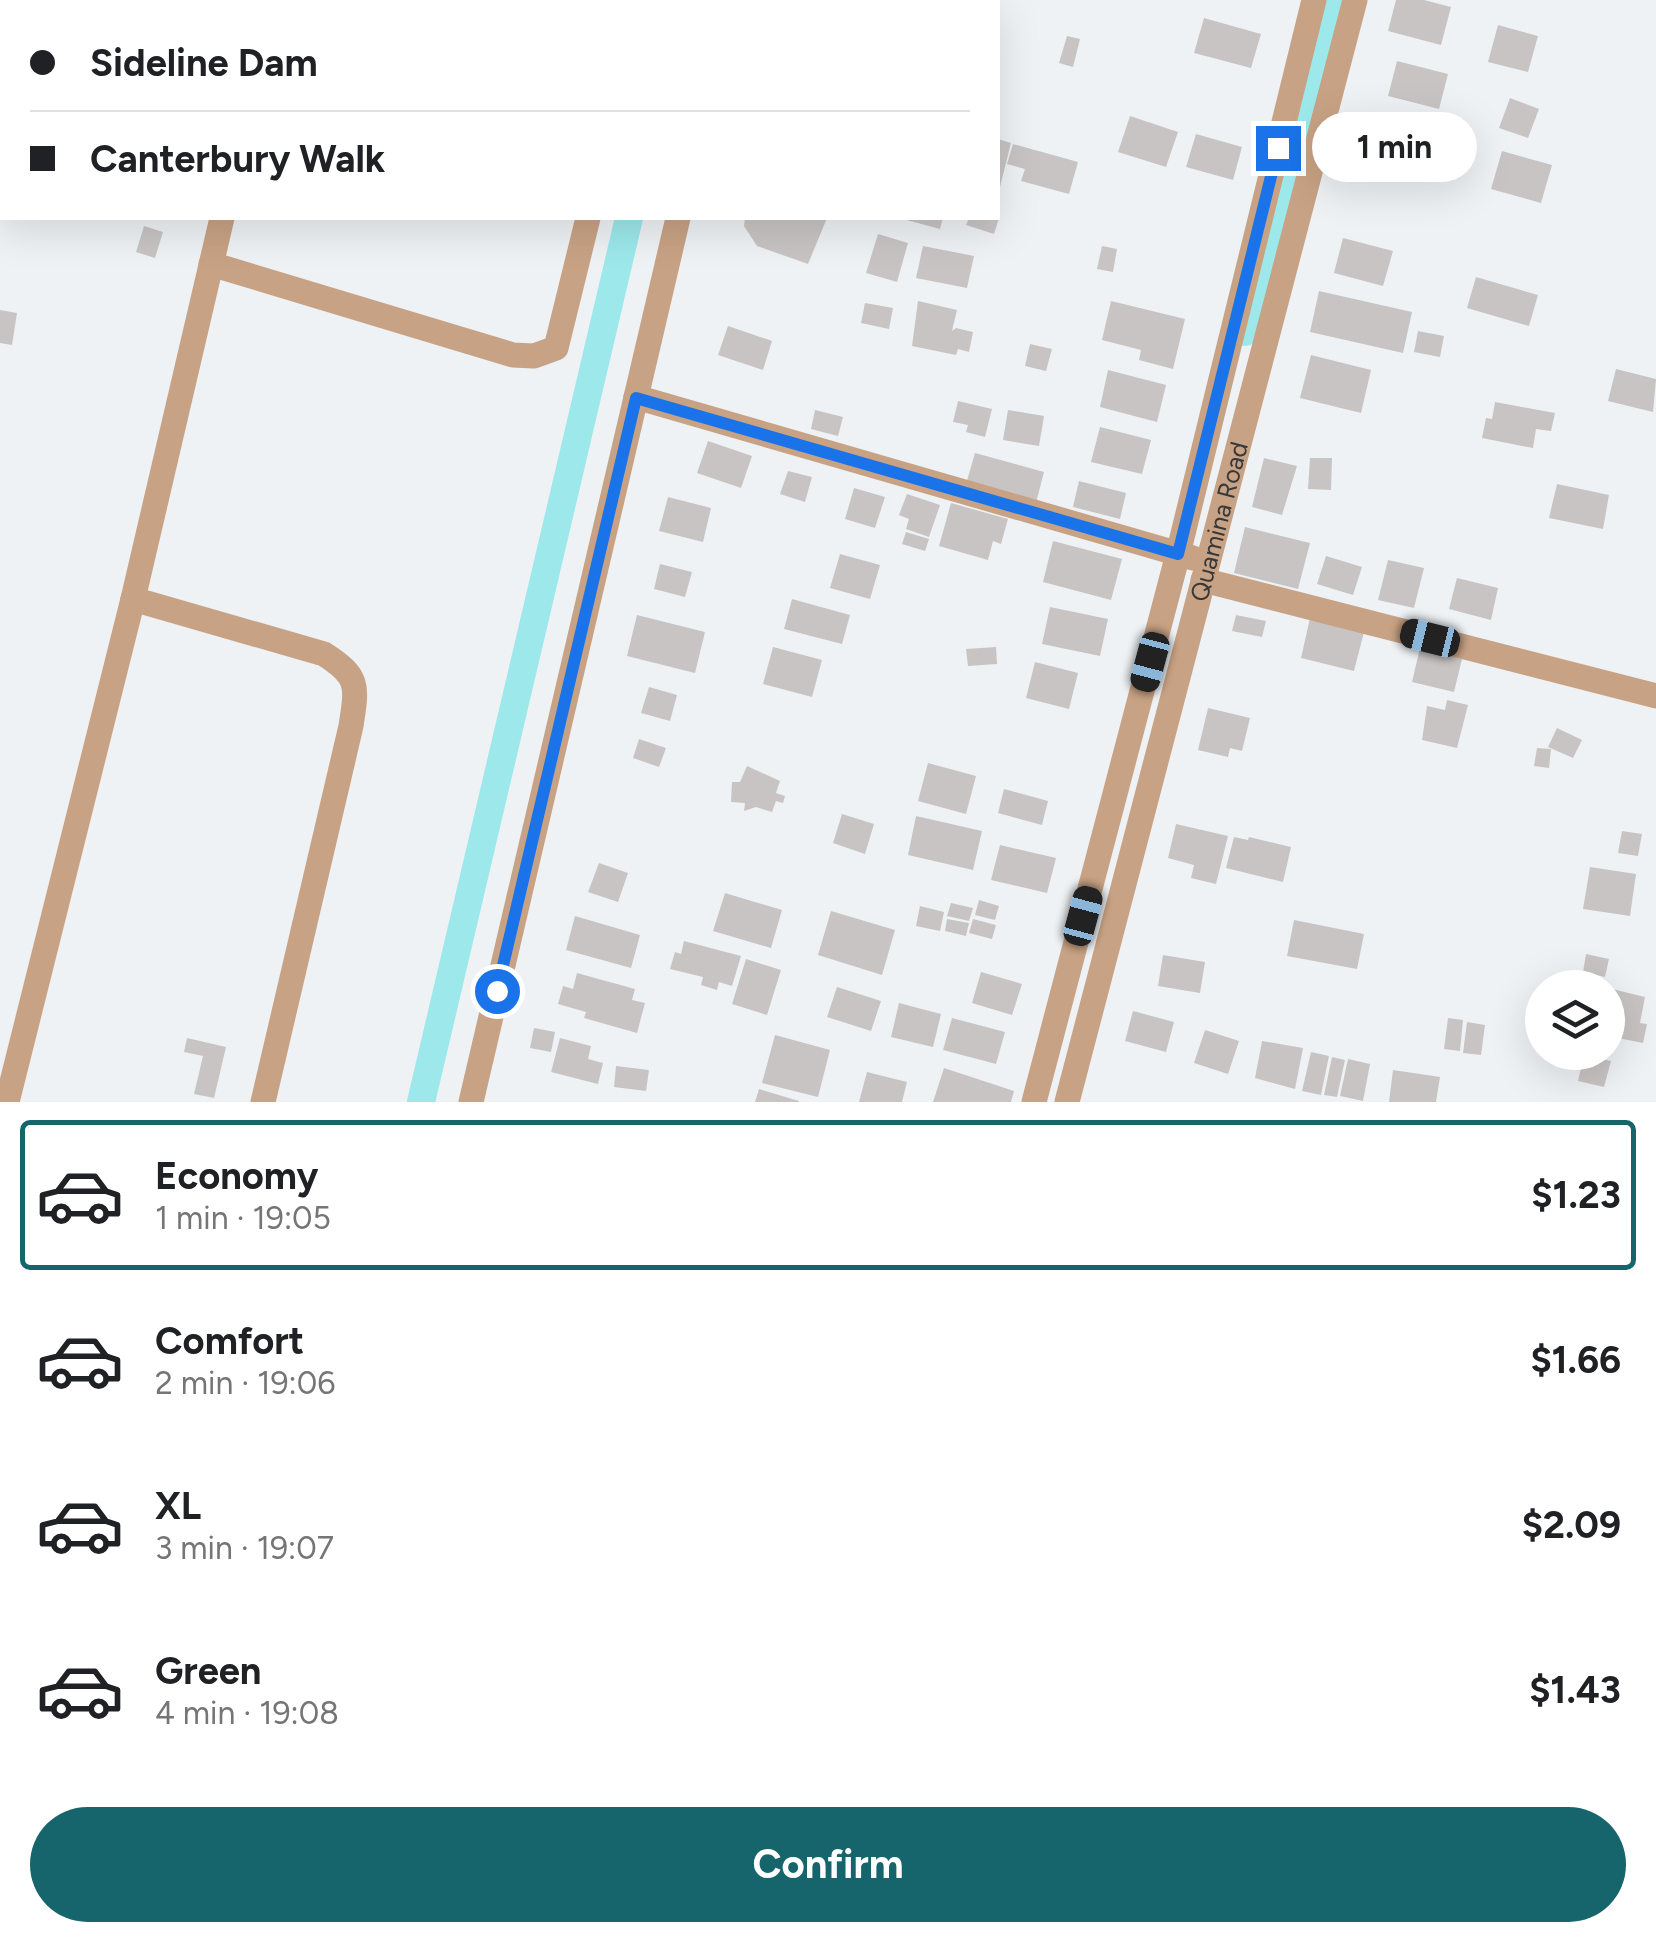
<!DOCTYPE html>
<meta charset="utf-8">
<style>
body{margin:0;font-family:Figtree,sans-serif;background:#f2f2f2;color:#202124;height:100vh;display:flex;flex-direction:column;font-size:38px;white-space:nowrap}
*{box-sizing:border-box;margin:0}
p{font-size:32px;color:#757577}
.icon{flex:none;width:55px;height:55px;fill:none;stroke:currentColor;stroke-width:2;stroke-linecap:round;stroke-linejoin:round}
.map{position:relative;height:1102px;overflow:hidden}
.details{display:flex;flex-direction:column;background:#fff;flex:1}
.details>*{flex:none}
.hud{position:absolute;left:0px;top:0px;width:1000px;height:220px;box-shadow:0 10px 40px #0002;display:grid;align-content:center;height:220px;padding:0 30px;background:#fff}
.controls{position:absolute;left:1525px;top:970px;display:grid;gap:20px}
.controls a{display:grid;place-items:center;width:100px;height:100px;border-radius:50%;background:#fff;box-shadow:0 10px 40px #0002;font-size:50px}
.end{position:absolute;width:45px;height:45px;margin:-22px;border:12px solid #1a73e8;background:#fff;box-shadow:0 0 0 5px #fff}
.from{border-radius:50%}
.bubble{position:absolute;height:70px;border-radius:35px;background:#fff;box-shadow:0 10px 40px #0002;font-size:32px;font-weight:700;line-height:70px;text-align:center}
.car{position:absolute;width:30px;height:60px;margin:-30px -15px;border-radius:12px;box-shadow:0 0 8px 2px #0007;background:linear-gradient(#222 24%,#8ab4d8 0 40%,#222 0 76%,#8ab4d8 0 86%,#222 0)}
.hud b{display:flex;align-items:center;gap:35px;height:95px;font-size:38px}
.hud b+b{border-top:2px solid #e0e0e0}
.hud i{width:25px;height:25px;background:#202124}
ul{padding:18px 0 0;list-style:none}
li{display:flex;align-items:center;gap:30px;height:150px;margin:0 20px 15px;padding:0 10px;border:5px solid transparent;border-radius:10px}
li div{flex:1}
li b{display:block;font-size:38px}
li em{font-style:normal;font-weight:700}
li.current{border-color:#16646c}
li>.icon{width:90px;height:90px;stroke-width:1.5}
.action{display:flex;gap:20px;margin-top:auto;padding:20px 30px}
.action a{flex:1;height:115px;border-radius:60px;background:#16646c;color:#fff;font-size:40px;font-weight:700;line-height:115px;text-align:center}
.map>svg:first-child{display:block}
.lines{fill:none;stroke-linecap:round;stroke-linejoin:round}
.canal{stroke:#9ce8eb;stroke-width:28}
.building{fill:#c9c4c4}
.street{stroke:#c8a284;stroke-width:25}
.route{stroke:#1a73e8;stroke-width:12}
.labels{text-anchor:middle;stroke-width:9;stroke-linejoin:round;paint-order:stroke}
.street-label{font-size:25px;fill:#373839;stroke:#fff}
</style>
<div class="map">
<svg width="1656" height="1102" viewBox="0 0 1656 1102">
<rect width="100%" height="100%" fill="#eef2f5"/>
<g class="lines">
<path class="canal" d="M680 2V0
M1245 332 1331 0
M421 1102 629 218"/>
</g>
<path class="building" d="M1396 0H1424L1451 7 1441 45 1388 31Z
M1204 18 1261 34 1251 68 1194 53Z
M1498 25 1538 36 1528 72 1488 62Z
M1067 36 1080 39 1073 67 1059 63Z
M1397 61 1448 74 1439 109 1388 96Z
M1510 98 1539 109 1528 138 1499 128Z
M1130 116 1178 132 1166 167 1118 152Z
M1196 134 1242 147 1233 180 1186 167Z
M998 139 1011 143 999 191H998Z
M1013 144 1078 162 1069 194 1021 181 1025 169 1007 164Z
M1502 151 1552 165 1541 203 1491 189Z
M745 218H827L808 264 757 246 744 226Z
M899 218H943L940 229Z
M969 218H999L994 234 966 225Z
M144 226 163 232 155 258 136 252Z
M878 234 908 243 897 282 866 273Z
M1343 238 1393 251 1383 286 1334 273Z
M923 246 974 256 967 288 916 278Z
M1102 246 1117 249 1113 272 1097 269Z
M1476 277 1538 295 1529 326 1467 308Z
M1319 291 1412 312 1403 353 1310 332Z
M918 301 957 310 952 331 956 328 973 332 969 352 958 349 956 355 912 346Z
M1111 301 1185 319 1173 369 1139 360 1141 350 1102 340Z
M865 303 893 308 889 329 861 323Z
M0 310 17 313 12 345 0 343Z
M728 326 772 341 763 370 718 355Z
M1418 331 1444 336 1440 357 1414 352Z
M1030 344 1052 349 1046 371 1025 366Z
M1311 355 1371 370 1361 413 1300 398Z
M1616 369 1656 379 1653 412 1608 401Z
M1108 370 1166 385 1157 422 1100 407Z
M958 401 992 409 985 437 966 432 968 425 953 422Z
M1495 402 1555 413 1551 431 1536 429 1533 448 1482 438 1486 418 1492 419Z
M815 410 843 417 838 436 811 429Z
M1008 410 1044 416 1039 446 1003 440Z
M1100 427 1151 440 1142 474 1091 462Z
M708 441 752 456 741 488 697 473Z
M975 453 1044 472 1036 503 966 484Z
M1264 458 1297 466 1282 515 1252 507Z
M1310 458H1332L1331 490 1308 489Z
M788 471 812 477 805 502 780 494Z
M1079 481 1126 493 1120 519 1073 507Z
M1557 484 1609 495 1603 529 1549 518Z
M854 488 885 497 875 528 845 519Z
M907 494 940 505 929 537 906 529 909 519 899 515Z
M668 497 711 508 703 542 659 531Z
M951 503 1008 519 1001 544 993 541 988 560 939 546Z
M1245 527 1310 543 1298 589 1234 573Z
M906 532 929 539 925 551 902 544Z
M1053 541 1122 559 1111 600 1043 582Z
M840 554 880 565 870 599 830 588Z
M1326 556 1362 567 1353 595 1317 584Z
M1388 560 1424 568 1414 608 1378 600Z
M660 564 692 572 685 597 654 589Z
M1457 578 1498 588 1491 620 1449 609Z
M792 599 850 615 842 644 784 629Z
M1050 607 1108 619 1100 656 1042 644Z
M637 615 705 632 695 673 627 656Z
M1236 615 1266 621 1262 637 1232 631Z
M1310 618 1364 632 1354 671 1301 658Z
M773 647 822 660 812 697 763 684Z
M996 647 997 664 968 666 966 649Z
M1420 648 1462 659 1454 692 1412 682Z
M1035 662 1078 673 1069 709 1026 698Z
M649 687 677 695 670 721 641 713Z
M1447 700 1468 705 1457 748 1422 740 1427 706 1445 710Z
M1208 708 1250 718 1242 751 1230 748 1228 757 1198 750Z
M1557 728 1582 740 1573 758 1548 747Z
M639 739 666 748 659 767 633 758Z
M1537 748 1551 749 1549 768 1534 766Z
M928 763 976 776 966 814 918 801Z
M747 766 780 781 776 793 785 796 783 803 776 801 772 812 756 807 744 811 745 803 731 802 732 782H740Z
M1004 789 1048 801 1042 825 998 813Z
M842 814 874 824 865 854 833 843Z
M916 816 982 831 973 870 908 855Z
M1176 824 1228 836 1216 884 1191 878 1194 865 1168 858Z
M1622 831 1642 834 1638 856 1618 853Z
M1234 837 1248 840 1249 837 1291 847 1283 882 1226 868Z
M1000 845 1056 858 1047 893 991 880Z
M599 863 628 873 618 902 588 892Z
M1590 867 1636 874 1630 916 1583 909Z
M725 893 782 910 771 948 713 931Z
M979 900 999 906 995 920 975 915Z
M951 903 973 908 969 921 947 916Z
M920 906 944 912 940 931 916 926Z
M831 911 895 930 882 975 818 955Z
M575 916 640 935 631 968 566 950Z
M947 919 969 923 966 936 945 931Z
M973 919 996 925 992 939 969 933Z
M1294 920 1364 934 1357 969 1287 956Z
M684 941 741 956 732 986 719 982 717 990 701 985 703 977 670 969 675 952 681 954Z
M1586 954 1609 959 1605 977 1583 972Z
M1163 955 1205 962 1200 993 1158 986Z
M746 959 781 970 767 1015 732 1004Z
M981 972 1022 984 1012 1015 972 1003Z
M577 973 635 989 632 1000 645 1003 637 1033 584 1018 586 1012 558 1004 563 986 573 989Z
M837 987 881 1001 871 1031 827 1017Z
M1608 988 1645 997 1640 1023 1647 1024 1643 1043 1608 1036Z
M899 1003 941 1014 933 1047 891 1037Z
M1133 1011 1174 1022 1166 1052 1125 1041Z
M952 1018 1005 1032 996 1064 943 1050Z
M1448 1018 1463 1020 1460 1051 1444 1049Z
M1467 1022 1485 1025 1481 1055 1463 1053Z
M534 1028 555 1032 551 1052 530 1048Z
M1205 1030 1239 1041 1228 1074 1194 1063Z
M775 1035 830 1050 818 1097 762 1083Z
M187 1038 226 1047 214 1098 194 1094 203 1056 184 1052Z
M560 1038 591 1046 588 1059 603 1063 598 1084 551 1072Z
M1262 1041 1303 1048 1295 1089 1255 1078Z
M1311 1052 1329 1056 1321 1095 1302 1091Z
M1584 1055 1611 1061 1604 1087 1578 1081Z
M1332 1057 1345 1060 1337 1097 1324 1095Z
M1348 1059 1370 1064 1363 1101 1340 1096Z
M616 1066 649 1070 646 1091 614 1087Z
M944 1068 1014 1091 1011 1102H933Z
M1393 1070 1440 1077 1436 1102H1389Z
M867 1072 907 1082 902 1102H859Z
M759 1089 799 1101V1102H755Z"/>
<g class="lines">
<g class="street">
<path d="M271 2 272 0"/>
<path d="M730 2V0"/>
<path d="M211 264 513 355 534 356 556 348 588 218"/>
<path d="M636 397 1193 558"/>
<path d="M1203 580 1656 696"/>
<path d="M133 599 324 654C360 677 357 686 351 726L263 1102"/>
<path d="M7 1102 133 599 222 218"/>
<path d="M471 1102 678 218"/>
<path d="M1034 1102 1178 554 1314 0"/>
<path id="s1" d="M1067 1102 1355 0"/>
</g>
</g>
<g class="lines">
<path class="route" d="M497 991 636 398 1178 554 1278 148"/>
</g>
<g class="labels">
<g class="street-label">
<text dy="9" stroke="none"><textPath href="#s1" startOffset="600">Quamina Road</textPath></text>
</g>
</g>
</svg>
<div class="controls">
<a><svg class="icon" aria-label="layers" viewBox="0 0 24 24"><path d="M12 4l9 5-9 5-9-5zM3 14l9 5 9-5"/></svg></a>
</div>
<i class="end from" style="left:497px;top:991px"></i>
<i class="end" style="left:1278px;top:148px"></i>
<div class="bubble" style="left:1312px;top:112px;width:165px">1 min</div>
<i class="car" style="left:1430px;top:638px;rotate:284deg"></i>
<i class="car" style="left:1150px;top:662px;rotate:195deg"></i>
<i class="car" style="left:1083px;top:916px;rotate:15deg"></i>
<div class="hud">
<b><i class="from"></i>Sideline Dam</b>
<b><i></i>Canterbury Walk</b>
</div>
</div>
<section class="details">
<ul>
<li class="current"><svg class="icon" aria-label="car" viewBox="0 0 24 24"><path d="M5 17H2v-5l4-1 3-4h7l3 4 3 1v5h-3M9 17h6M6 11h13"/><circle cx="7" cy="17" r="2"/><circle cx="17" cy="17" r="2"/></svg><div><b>Economy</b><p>1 min · 19:05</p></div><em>$1.23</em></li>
<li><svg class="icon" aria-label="car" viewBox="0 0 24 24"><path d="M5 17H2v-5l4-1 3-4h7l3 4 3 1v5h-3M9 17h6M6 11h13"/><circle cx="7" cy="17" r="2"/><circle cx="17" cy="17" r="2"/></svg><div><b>Comfort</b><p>2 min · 19:06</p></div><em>$1.66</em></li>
<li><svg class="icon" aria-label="car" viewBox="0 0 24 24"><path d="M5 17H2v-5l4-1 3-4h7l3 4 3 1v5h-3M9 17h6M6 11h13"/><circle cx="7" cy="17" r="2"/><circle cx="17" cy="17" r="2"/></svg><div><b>XL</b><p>3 min · 19:07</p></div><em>$2.09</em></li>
<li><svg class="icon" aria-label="car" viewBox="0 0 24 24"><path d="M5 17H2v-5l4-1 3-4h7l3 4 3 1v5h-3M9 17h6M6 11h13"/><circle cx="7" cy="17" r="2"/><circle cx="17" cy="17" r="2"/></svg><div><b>Green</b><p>4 min · 19:08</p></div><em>$1.43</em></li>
</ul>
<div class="action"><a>Confirm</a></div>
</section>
